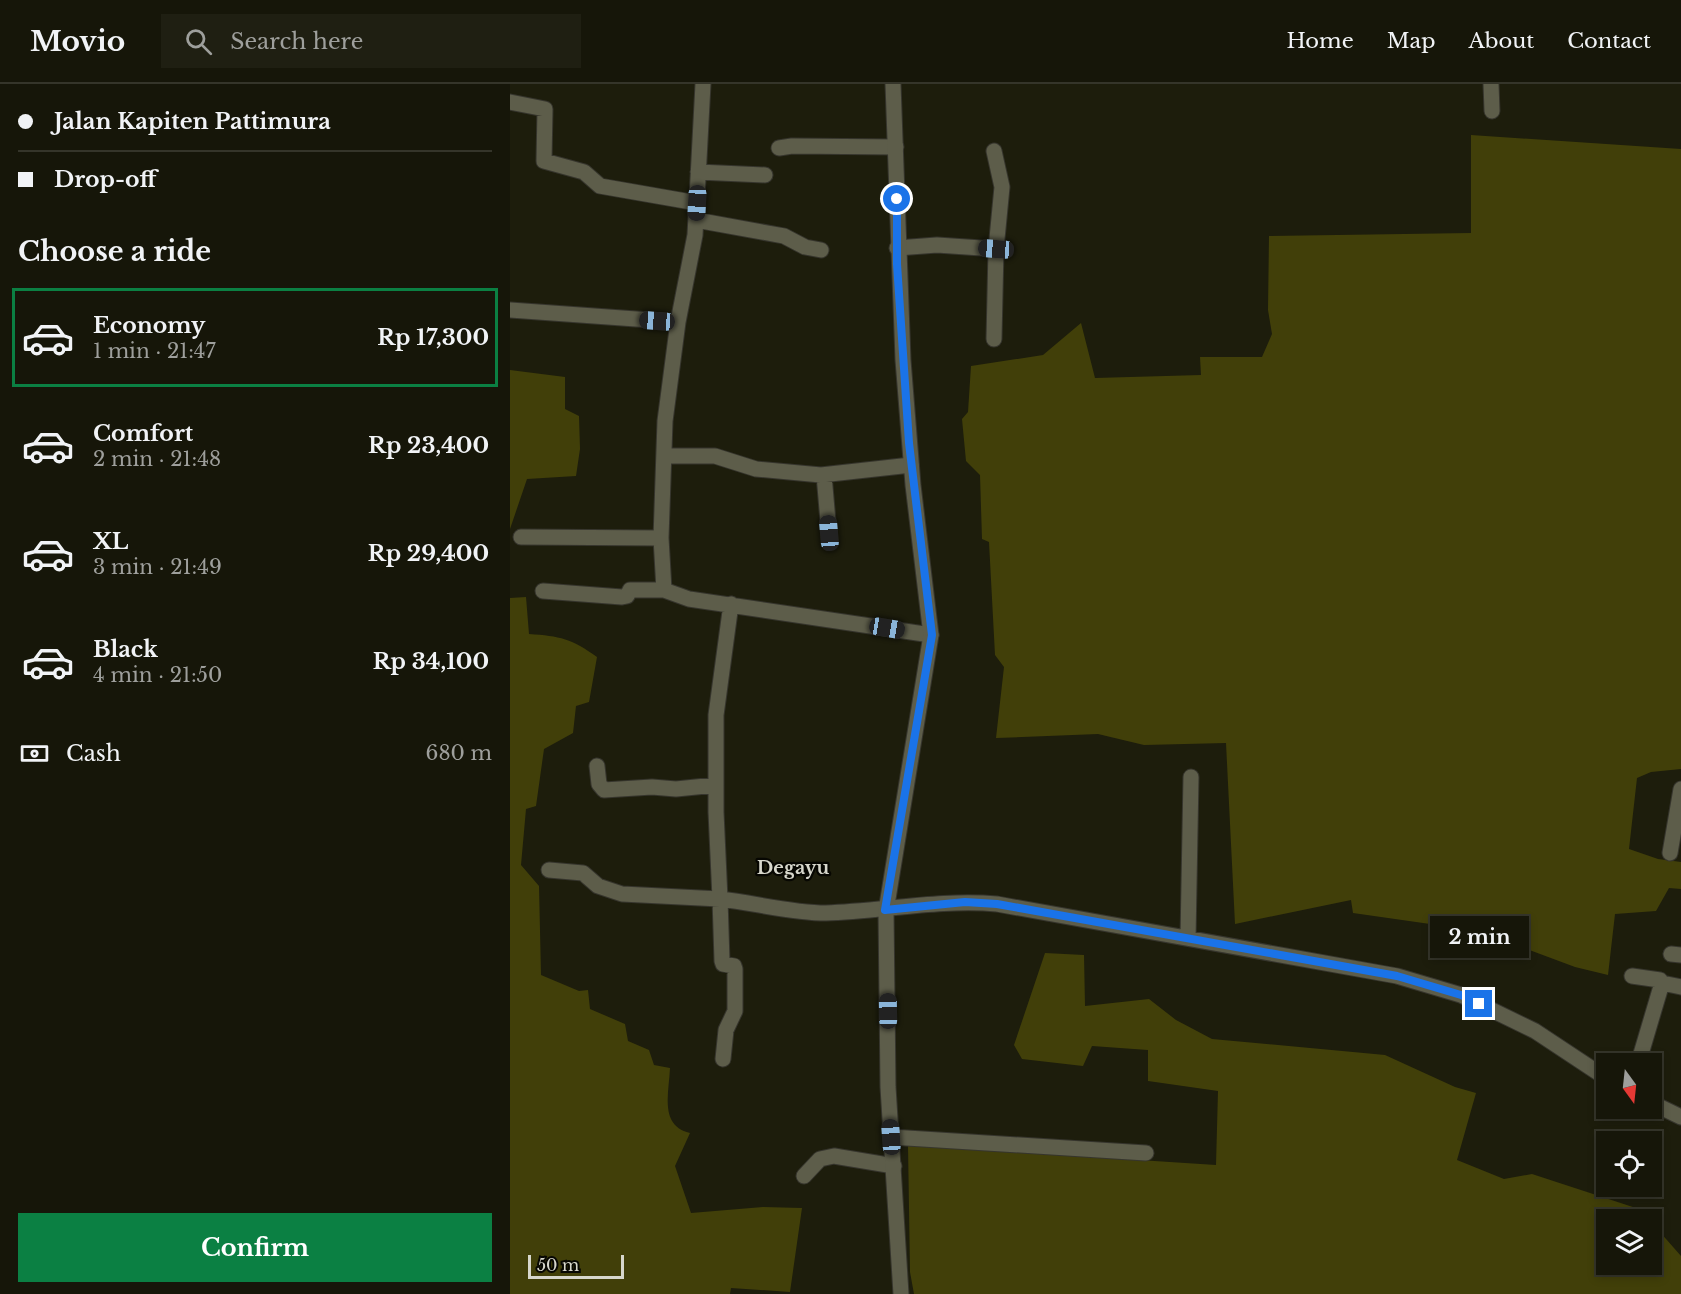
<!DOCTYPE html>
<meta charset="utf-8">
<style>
body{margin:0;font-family:"Libre Baskerville",serif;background:#1f1f12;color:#f1f3f6;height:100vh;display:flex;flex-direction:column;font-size:22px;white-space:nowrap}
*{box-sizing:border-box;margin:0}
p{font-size:20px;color:#9e9f9c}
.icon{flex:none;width:33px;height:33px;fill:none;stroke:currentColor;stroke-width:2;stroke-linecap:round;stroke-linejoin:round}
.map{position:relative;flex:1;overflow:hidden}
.sheet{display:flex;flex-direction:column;background:#161609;width:510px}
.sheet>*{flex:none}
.hud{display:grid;align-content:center;height:132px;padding:0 18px;background:#161609}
.needle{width:39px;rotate:165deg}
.tools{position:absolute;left:1086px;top:969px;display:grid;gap:12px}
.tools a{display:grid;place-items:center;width:66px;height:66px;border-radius:0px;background:#161609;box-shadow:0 3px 9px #0003,0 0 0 2px #35352a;font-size:30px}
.scale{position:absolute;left:18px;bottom:15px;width:96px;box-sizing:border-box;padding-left:6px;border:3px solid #d7d7cc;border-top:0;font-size:16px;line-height:21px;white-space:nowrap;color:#d7d7cc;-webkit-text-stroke:4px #070702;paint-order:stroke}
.end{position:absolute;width:27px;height:27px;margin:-14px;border:8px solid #1a73e8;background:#fff;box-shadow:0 0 0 3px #fff}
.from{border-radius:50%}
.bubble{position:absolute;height:42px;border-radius:0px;background:#161609;box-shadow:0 3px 9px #0003,0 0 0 2px #35352a;font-size:20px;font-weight:800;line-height:42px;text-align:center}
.car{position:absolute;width:18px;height:36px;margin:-18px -9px;border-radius:8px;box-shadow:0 0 4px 2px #0007;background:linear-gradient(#222 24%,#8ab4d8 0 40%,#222 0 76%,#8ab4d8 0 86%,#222 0)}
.hud b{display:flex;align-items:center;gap:21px;height:57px;font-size:22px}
.hud b+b{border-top:2px solid #35352a}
.hud i{width:15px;height:15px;background:#f1f3f6}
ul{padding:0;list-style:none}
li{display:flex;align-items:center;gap:18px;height:99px;margin:0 12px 9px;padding:0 6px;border:3px solid transparent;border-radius:0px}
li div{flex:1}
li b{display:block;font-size:22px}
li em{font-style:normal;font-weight:800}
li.on{border-color:#0b8043}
li>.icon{width:54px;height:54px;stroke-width:1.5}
h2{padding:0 18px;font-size:27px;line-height:72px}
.pay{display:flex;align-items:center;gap:15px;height:66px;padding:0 18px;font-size:22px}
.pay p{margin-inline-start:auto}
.action{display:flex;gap:12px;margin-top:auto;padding:12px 18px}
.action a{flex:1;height:69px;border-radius:0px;background:#0b8043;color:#fff;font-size:24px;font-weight:800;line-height:69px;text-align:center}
header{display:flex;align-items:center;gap:36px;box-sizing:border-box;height:84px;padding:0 30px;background:#161609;border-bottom:2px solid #35352a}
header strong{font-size:28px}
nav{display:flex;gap:33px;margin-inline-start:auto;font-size:21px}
.search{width:420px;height:54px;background:#1f1f12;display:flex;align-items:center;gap:15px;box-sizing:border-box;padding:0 21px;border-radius:0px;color:#9e9f9c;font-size:22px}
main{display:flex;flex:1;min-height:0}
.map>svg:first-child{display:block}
.green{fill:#413f09}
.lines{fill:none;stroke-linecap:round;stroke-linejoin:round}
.minor-casing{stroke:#36352d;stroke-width:17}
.tertiary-casing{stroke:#36352d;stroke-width:17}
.minor{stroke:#5d5d4a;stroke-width:15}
.tertiary{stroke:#5d5d4a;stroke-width:15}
.route{stroke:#1a73e8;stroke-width:8}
.labels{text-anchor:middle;stroke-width:4.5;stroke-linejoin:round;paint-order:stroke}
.quarter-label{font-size:18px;font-weight:bold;fill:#d7d7cc;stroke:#070702}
</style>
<header>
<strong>Movio</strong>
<div class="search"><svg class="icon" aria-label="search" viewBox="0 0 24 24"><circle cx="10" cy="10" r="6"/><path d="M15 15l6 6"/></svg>Search here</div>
<nav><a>Home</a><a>Map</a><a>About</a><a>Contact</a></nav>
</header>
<main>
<section class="sheet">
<div class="hud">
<b><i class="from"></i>Jalan Kapiten Pattimura</b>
<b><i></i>Drop-off</b>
</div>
<h2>Choose a ride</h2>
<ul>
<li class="on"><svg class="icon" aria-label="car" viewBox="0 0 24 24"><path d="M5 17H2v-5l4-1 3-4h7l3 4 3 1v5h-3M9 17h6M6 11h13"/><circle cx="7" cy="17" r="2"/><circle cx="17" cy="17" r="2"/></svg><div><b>Economy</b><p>1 min · 21:47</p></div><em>Rp 17,300</em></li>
<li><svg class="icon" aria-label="car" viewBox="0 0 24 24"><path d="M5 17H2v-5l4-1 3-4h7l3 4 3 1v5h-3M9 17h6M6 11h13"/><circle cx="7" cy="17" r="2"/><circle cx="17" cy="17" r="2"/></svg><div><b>Comfort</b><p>2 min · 21:48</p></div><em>Rp 23,400</em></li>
<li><svg class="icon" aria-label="car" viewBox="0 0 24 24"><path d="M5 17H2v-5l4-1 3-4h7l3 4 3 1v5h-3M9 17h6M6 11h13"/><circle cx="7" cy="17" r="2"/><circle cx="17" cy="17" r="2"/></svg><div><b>XL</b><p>3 min · 21:49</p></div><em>Rp 29,400</em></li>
<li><svg class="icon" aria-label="car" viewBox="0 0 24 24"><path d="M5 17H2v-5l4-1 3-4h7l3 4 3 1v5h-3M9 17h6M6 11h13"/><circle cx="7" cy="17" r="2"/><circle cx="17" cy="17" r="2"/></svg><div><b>Black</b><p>4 min · 21:50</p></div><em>Rp 34,100</em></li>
</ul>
<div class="pay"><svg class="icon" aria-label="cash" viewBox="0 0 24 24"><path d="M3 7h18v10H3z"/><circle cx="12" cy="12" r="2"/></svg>Cash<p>680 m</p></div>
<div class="action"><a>Confirm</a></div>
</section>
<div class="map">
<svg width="1171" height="1210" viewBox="0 0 1171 1210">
<rect width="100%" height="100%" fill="#1d1d0c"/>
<path class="green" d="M961 51 1171 65V685L1141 688 1127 694 1119 765 1148 775 1171 778V805L1159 804 1146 827 1105 830 1098 891 1065 883 969 847 843 829 841 816 725 840 716 659 634 661 588 650 486 654 494 583 485 571 479 458 472 455 470 391 456 377 452 335 458 328 461 282 533 271 571 239 585 294 691 291 690 273H752L762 250 758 226 759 152 961 149Z
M0 286 55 293V325L69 332 70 365 66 392 17 395 0 445Z
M16 513 19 550C50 552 62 555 87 573L79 618 66 622 63 649 34 665 26 722 16 725 11 781 29 802 31 891 69 907 78 906 80 925 115 940 118 957 139 966 144 981 160 984C159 1009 149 1042 180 1049L165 1082 181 1129 253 1123 292 1124 280 1208 221 1204 220 1210H0V514Z
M535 869 574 871 575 922 639 915 666 936 702 955 875 971 945 1003 966 1009 947 1076 994 1095 1022 1090 1129 1125 1138 1135 1096 1136V1180H1142V1139L1171 1172V1210H404L400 1188 398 1061 706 1081 708 1007 638 997V966L582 962 573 982 512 975 504 961Z"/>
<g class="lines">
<defs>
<path id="minor" d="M193 0 185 151 168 238 155 337 151 454 154 506 179 515 421 551
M981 0 982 27
M0 18 35 25 34 77 74 88 90 102 187 119
M269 64 282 62 386 63
M188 88 255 91
M186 136 274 152 295 163 311 166
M387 164 427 161 486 165
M0 226 168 238
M484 255 486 165 492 103 484 67
M154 372H205L246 385 311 391 401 381
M314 391 319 449
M11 453 151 454
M33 507 112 513 117 512 120 506H154
M221 520 206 631V728L210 815C245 819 282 829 316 829 373 827 431 815 487 820L887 892 951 911 1025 947 1096 994
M87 682 89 700 94 706 142 703 166 705 206 701
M1160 769 1171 705
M39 786 73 789 88 802 112 810 210 815 212 877 213 880 224 882 225 885V927L216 946 213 975
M678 854 681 693
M1161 870 1171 871
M1122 892 1150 896 1152 899 1128 980
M1152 899 1171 903
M1142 1019 1171 1033
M381 1053 636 1069
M294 1092 310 1075 324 1072 384 1082"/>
<path id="tertiary" d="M383 0 393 276 403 401 421 551 376 827 378 1003 391 1210"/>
</defs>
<use href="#minor" class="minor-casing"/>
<use href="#tertiary" class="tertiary-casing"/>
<use href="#minor" class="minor"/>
<use href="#tertiary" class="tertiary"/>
</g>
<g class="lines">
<path class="route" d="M387 115V180L399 359 422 551 375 826 455 818 487 820 887 892 951 911 969 920"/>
</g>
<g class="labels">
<g class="quarter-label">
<text x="283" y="790">Degayu</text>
</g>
</g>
</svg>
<div class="tools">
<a><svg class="needle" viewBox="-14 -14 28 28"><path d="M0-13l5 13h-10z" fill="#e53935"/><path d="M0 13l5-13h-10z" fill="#9e9f9c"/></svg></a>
<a><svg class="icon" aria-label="locate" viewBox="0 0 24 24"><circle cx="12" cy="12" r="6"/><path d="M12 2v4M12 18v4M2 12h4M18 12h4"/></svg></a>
<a><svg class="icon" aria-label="layers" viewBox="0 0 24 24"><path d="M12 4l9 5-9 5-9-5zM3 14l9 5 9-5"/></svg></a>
</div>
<div class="scale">50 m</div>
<i class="end from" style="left:387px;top:115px"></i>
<i class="end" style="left:969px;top:920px"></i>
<div class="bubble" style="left:920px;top:832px;width:99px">2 min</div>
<i class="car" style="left:187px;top:119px;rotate:183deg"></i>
<i class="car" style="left:486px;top:165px;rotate:274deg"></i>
<i class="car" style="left:147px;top:237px;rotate:274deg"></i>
<i class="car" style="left:319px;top:449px;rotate:355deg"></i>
<i class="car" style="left:377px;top:544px;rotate:99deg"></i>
<i class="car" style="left:378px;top:927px;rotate:359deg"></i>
<i class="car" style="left:381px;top:1053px;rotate:356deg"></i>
</div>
</main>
